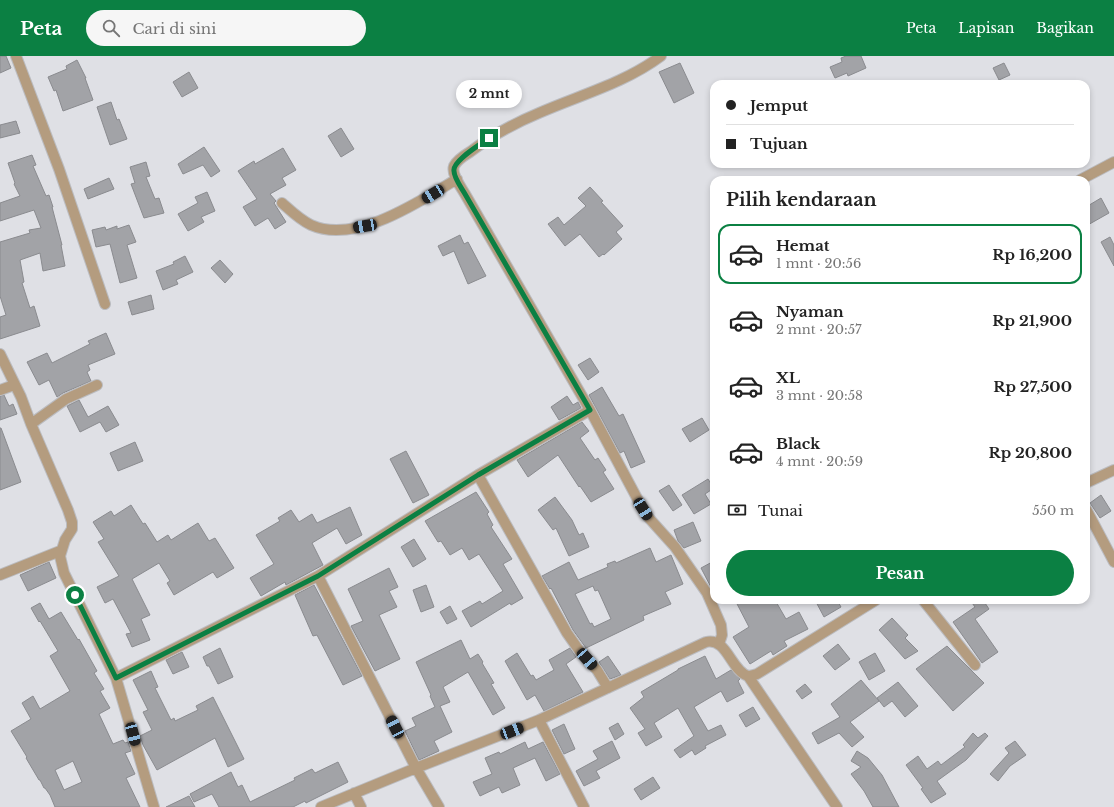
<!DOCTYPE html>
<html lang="id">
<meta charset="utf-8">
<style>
body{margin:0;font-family:"Libre Baskerville",serif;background:#f6f6f6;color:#222;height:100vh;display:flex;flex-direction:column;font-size:15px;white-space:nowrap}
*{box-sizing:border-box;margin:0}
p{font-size:13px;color:#767676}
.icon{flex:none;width:22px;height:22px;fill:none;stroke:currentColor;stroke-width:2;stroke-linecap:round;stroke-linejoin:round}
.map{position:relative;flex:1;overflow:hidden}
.panel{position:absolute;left:710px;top:120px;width:380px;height:428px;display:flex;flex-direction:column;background:#fff;border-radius:12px;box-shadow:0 2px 6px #0003}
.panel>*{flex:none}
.hud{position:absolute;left:710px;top:24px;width:380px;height:88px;border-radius:12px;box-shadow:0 2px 6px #0003;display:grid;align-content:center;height:88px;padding:0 16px;background:#fff}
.end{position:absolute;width:18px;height:18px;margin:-9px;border:5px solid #0b8043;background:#fff;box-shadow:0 0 0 2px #fff}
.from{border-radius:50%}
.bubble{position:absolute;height:28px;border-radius:14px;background:#fff;box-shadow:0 2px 6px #0003;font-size:13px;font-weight:700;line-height:28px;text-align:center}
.car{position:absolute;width:12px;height:24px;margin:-12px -6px;border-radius:5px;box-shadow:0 0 3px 1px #0007;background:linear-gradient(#222 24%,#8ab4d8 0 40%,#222 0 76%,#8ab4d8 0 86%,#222 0)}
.hud b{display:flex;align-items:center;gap:14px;height:38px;font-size:15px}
.hud b+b{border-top:1px solid #e0e0e0}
.hud i{width:10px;height:10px;background:#222}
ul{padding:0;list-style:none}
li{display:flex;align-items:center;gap:12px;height:60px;margin:0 8px 6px;padding:0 8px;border:2px solid transparent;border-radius:12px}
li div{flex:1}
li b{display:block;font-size:15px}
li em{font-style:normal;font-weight:700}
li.on{border-color:#0b8043}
li>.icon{width:36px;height:36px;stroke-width:1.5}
h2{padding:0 16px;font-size:18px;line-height:48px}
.pay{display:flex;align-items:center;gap:10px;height:44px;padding:0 16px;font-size:15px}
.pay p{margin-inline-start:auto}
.primary-button{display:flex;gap:8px;margin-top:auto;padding:8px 16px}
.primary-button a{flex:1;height:46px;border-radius:24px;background:#0b8043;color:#fff;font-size:16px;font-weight:700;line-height:46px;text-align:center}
header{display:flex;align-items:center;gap:24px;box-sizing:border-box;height:56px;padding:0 20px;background:#0b8043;color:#fff}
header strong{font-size:19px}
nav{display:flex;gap:22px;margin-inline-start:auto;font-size:14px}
.search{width:280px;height:36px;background:#f6f6f6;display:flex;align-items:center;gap:10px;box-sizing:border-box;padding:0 14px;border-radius:22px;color:#767676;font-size:15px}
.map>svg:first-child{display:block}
.building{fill:#a2a3a7;stroke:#8a8b8f;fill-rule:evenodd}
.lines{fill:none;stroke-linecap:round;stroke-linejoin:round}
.minor-casing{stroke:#bbbcc0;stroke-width:12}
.minor{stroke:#b49c7f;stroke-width:10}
.route{stroke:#0b8043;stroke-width:5}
</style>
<header>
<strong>Peta</strong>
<div class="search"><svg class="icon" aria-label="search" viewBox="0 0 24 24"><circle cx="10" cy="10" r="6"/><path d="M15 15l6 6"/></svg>Cari di sini</div>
<nav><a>Peta</a><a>Lapisan</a><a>Bagikan</a></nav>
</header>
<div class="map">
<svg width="1114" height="751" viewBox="0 0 1114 751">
<rect width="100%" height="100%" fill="#dfe0e5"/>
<path class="building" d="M0 0H6L11 12 0 17Z
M846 0H861L866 12 848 20 847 17 835 22 830 11 842 6 841 2Z
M77 4 86 22H85L93 44 63 55 56 34 54 35 48 21 67 13 66 10Z
M680 7 694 37 674 47 659 16Z
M1004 7 1010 19 999 24 993 12Z
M189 16 198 32 182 41 173 26Z
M111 46 117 64 119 63 127 83 110 89 97 51Z
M16 65 20 77 0 82V69Z
M341 72 354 93 341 101 328 80Z
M204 91 220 115 211 121 203 109 183 118 178 108Z
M283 92 296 114 282 122 286 129 270 138 276 145 274 147 286 166 275 173 268 162 255 170 243 151 257 143 238 115 254 105 255 108Z
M32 99 36 109 33 110 46 140 49 139 53 151H52L62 189H61L65 210 43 215 40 197 20 204 24 226 22 227 30 252 34 250 40 270 0 283V261L6 259 0 240V186L30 177 29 174 41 172 34 154 0 165V147L20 140 14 128 15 127 8 107Z
M146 106 150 120 146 121 155 143 159 142 164 157 144 162 131 128 135 127 130 111Z
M109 122 114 133 88 143 84 133Z
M590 131 603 145 601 146 623 170 616 176 622 183 604 199 603 198 599 201 580 178 565 190 548 168 558 161 564 169 586 150 578 142Z
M207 136 215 155 201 161 204 166 188 175 178 158 198 147 195 141Z
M1101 142 1109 157 1086 170V151Z
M129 169 136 186 127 189 137 222 120 227 110 188 96 191 92 174 105 171 106 174 117 170V173Z
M460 179 464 188 468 186 486 220 468 228 454 195 443 200 438 190Z
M1110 181 1114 189V210L1101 186Z
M185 200 193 216 176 224 178 228 163 234 156 215 174 208 173 206Z
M220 204 233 218 225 227 211 212Z
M151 239 154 253 132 259 128 246Z
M106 277 115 298 88 309 90 314 87 316 91 325 63 337 57 341 49 324 39 329 27 306 47 297 52 307 90 288 88 285Z
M590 302 599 316 588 324 578 309Z
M602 331 619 360 623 358 645 406 631 412 624 395 620 397 589 339Z
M4 339 9 350 13 348 17 358 0 364V340Z
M567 340 573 349 578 346 581 352 559 364 551 351Z
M79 344 88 361 108 350 119 369 106 376 100 366 80 376 67 350Z
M702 362 709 374 690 386 682 373Z
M582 366 589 375 580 382 595 404 598 402 606 414 603 416 614 433 591 446 580 430 579 431 558 399 528 421 517 404Z
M0 372H1L21 426 0 434Z
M135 386 143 405 118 415 110 397Z
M406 395 429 439 413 447 390 403Z
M708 423 714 432 705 438 711 448 694 458 682 439Z
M669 429 682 449 673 455 659 435Z
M476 436 489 456 487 458 493 469 491 471 512 503 503 508 523 542 511 549 510 547 471 571 462 555 480 545 482 548 503 535 479 498 469 504 462 492 450 499 441 485 438 486 425 465Z
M1101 439 1111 455 1100 462 1090 447Z
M555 441 572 464 579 479 583 477 589 491 569 500 556 472 553 474 538 454Z
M131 449 143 468 145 467 157 486 168 479 171 484 198 467 209 485 215 482 234 512 217 522 213 516 174 539 167 527 170 525 159 507 132 523 150 559 141 563 150 584 132 591 126 578 131 577 113 543 105 547 97 531 119 520 98 486 104 483 93 466 111 455 114 460Z
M350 451 362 479 346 488 337 472 312 487 323 509 286 529 285 526 261 540 250 522 274 508 256 479 280 465 278 462 291 454 299 466 312 458 317 467Z
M693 466 701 485 684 492 678 485 674 474Z
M414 483 426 503 413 511 401 491Z
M650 492 656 506 671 499 683 528 665 536 671 548 643 560 644 564 586 592 573 574 551 532 550 533 542 520 569 506 578 524 608 511 607 508 615 505 616 507ZM593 530 595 535 598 534 611 563 594 571 592 567 590 568 575 538Z
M714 505V537L701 512Z
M49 506 56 522 28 535 20 519Z
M389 512 398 531 389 535 397 551 379 559 400 603 375 615 351 570 363 565 348 533Z
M314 529 362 620 343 629 317 579 313 580 295 539Z
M426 529 434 551 421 556 413 534Z
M735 544H775L786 563 799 556 808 573 784 585 787 590 773 599 771 595 750 608 733 581 749 571Z
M815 544H837L841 551 824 561Z
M970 544H983L989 553 975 563 998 596 982 607 953 566 975 551Z
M40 547 49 563 61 556 78 584 79 583 97 615 94 617 104 633 100 635 110 652 99 658 113 688 123 684 125 687 128 686 131 695 125 697 135 718 126 722 140 751H55L50 739 45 732H44L40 724H39L26 702 27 701 11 675 31 663 22 647 33 640 40 653 70 635 50 600 58 595 40 565 39 566 31 552ZM73 705 82 726 64 734 55 714Z
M450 550 457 563 447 568 440 556Z
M892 562 908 579 905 582 918 595 905 603 879 574Z
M461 584 470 603 478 598 483 606 482 607 494 627 491 628 505 652 493 659 468 616 443 631 450 646 440 650 452 676 434 685 439 695 419 704 405 675 416 670 412 662 435 651 430 640 431 639 416 606Z
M838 588 850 603 835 614 823 600Z
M947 590 984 627 953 655 916 613Z
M220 592 233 621 218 628 209 610H207L203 601Z
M570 592 576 601 566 608 583 636 544 655 535 639 527 644 505 605 517 597 531 620 533 619 536 624 554 614 549 604Z
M182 596 189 611 173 618 166 604Z
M875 597 885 615 869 624 859 606Z
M608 600 621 619 610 623 599 606Z
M705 600 716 623 731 614 740 623 738 625 744 637 727 646 721 635 694 651 708 675 721 669 726 679 705 690 706 692 695 699 692 694 680 702 674 694 694 680 678 652 654 667 662 681 646 690 638 677 645 673 630 652 644 641 641 636 678 614V613Z
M151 615 158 631 155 632 171 664 174 662 175 665 198 654 196 650 213 641 244 703 228 711 215 682 157 714 143 689 140 680 152 674 143 656 148 654 133 624Z
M861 624 879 645 850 666 864 681 852 691 839 677 818 688 812 677 840 661 831 648Z
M898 626 918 650 905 661 892 645 884 651 877 642Z
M805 628 812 636 802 643 796 635Z
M753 651 760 663 746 671 739 659Z
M618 667 624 678 615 684 609 672Z
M564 668 575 693 564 698 552 674Z
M973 677 978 682 985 677 988 680 966 704 937 725 946 738 931 747 921 733 923 732 906 709 918 700 927 713 938 705 941 709 965 691 963 689Z
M612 685 620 702 596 715 600 722 584 730 576 715 598 703 593 695Z
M1015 685 1026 699 1010 710 998 725 990 718 1009 697 1005 692Z
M525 686 528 693 543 686 560 718 546 725 535 702 513 712 520 729 502 737 499 731 480 740 473 726 492 718 485 702 499 696 500 698Z
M857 695 868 702 882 719 899 751H873L864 735 851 718 861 711 851 705Z
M338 706 348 726 306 747 305 745 293 751H219L212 738 194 746 190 738 231 716 238 731 242 729 250 746 295 724 294 722 312 713 315 717Z
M653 721 660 732 641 744 634 733Z
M189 740 195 751H166Z"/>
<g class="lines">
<defs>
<path id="minor" d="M16 0 59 113 105 248
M661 0C625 27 580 39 539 57 515 67 491 80 470 96 465 99 457 104 454 110 451 118 461 131 465 138L590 354 638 444 648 461 675 491 707 537 721 569 722 579 719 588
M1080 124 1114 106
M282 147C291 155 300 164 311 169 356 189 420 145 457 123
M0 298 21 341 31 368 68 454 72 466V473L65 484 60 500 64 517 116 622 154 751
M0 334 14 329
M31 368 66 343 97 329
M478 419 567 577 581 597 597 614 608 632
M1086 427 1114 414
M1086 453 1114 506
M0 519 60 495
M318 520 416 712 439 751
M923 544 975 609
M748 620 837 751
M116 622 318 520 478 419 590 354
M539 664 584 751
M354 737 361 751
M321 751 416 712 539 664 706 586C727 581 731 615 748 620 750 620 754 619 757 618L876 544"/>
</defs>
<use href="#minor" class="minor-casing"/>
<use href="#minor" class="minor"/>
</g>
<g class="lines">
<path class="route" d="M75 539 116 622 318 520 478 419 590 354 465 138C461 131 454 122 454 115 452 105 481 88 489 82"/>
</g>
</svg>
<i class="end from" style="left:75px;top:539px"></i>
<i class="end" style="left:489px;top:82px"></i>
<div class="bubble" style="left:456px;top:24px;width:66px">2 mnt</div>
<i class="car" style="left:433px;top:138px;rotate:239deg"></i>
<i class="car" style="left:365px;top:170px;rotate:260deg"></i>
<i class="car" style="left:643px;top:453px;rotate:148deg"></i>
<i class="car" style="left:587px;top:603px;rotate:139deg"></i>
<i class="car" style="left:395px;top:671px;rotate:333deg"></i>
<i class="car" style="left:512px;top:675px;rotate:69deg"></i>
<i class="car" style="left:133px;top:678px;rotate:165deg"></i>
<div class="hud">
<b><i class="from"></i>Jemput</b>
<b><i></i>Tujuan</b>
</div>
<section class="panel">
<h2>Pilih kendaraan</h2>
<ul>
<li class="on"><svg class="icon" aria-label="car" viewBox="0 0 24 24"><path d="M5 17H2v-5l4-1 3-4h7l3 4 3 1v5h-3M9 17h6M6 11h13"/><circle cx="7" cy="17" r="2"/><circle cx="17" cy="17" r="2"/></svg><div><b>Hemat</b><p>1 mnt · 20:56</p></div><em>Rp 16,200</em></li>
<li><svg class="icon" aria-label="car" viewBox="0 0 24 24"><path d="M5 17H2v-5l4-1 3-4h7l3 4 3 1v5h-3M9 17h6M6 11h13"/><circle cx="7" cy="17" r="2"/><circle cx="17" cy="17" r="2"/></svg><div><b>Nyaman</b><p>2 mnt · 20:57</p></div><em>Rp 21,900</em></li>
<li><svg class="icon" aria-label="car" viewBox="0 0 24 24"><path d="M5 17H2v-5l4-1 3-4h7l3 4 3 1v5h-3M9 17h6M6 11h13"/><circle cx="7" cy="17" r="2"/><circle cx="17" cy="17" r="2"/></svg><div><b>XL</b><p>3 mnt · 20:58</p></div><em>Rp 27,500</em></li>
<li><svg class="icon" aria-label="car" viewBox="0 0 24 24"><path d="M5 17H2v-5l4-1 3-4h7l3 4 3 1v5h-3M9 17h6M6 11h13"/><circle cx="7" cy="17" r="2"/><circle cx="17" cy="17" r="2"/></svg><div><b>Black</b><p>4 mnt · 20:59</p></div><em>Rp 20,800</em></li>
</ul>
<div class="pay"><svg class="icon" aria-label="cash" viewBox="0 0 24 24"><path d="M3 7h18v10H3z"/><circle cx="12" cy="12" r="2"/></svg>Tunai<p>550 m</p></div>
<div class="primary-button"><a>Pesan</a></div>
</section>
</div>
